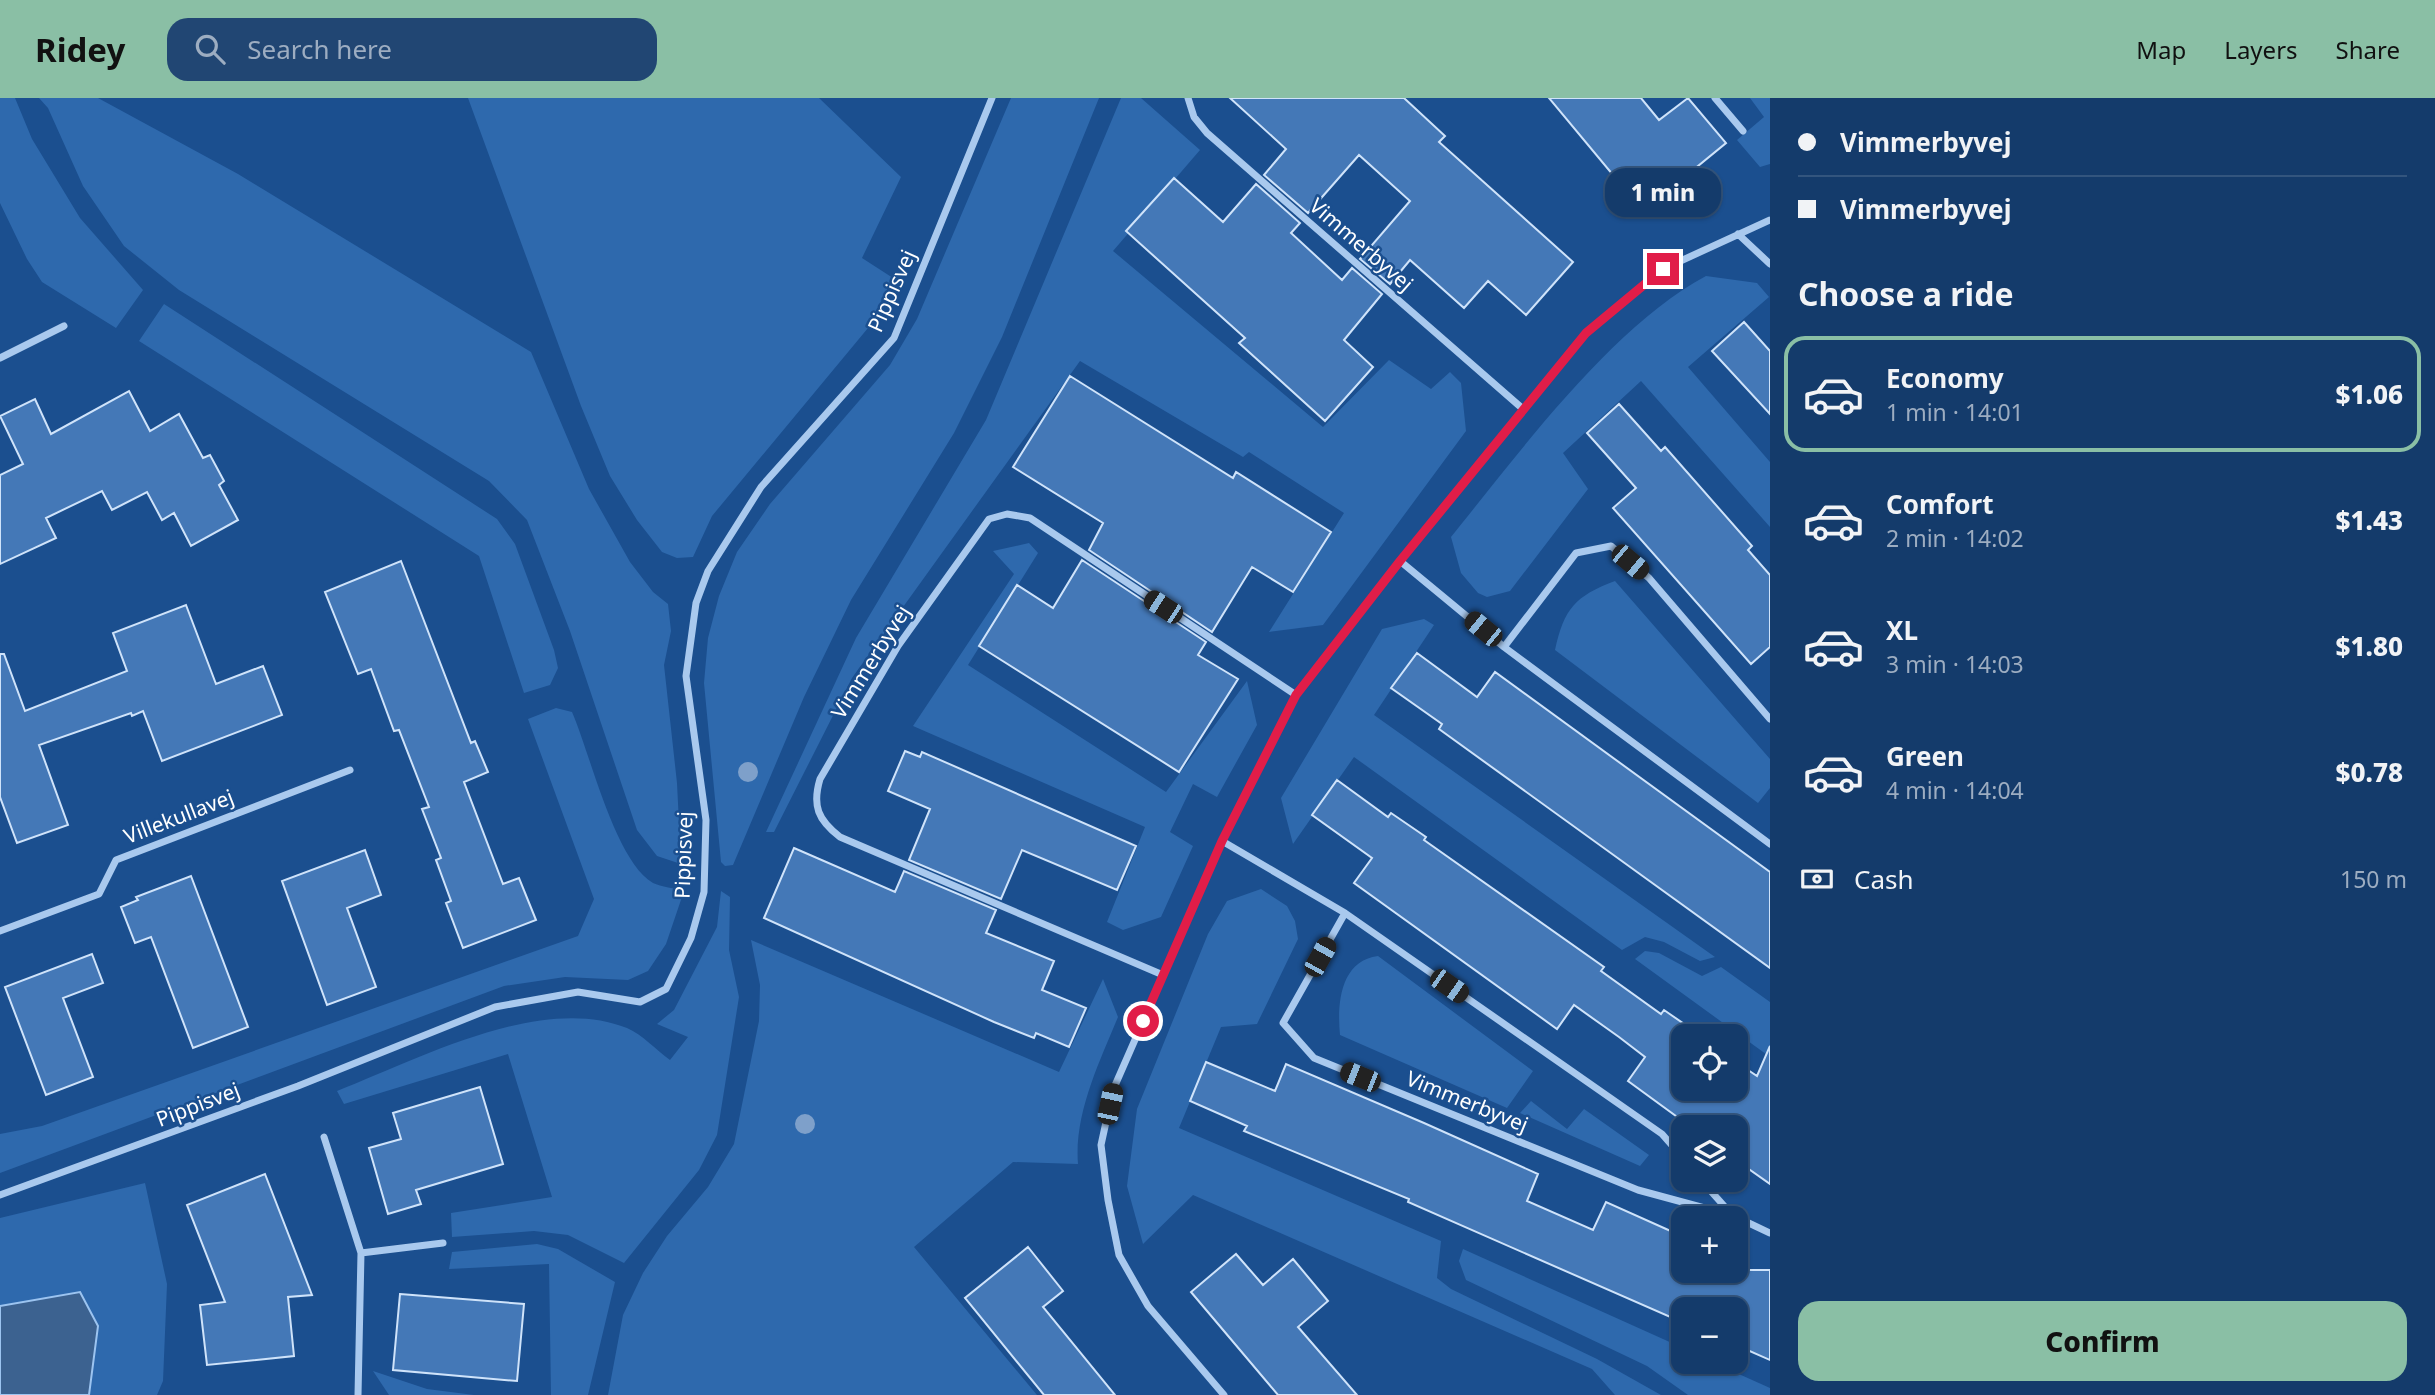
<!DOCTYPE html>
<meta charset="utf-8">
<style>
body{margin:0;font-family:"Noto Sans",sans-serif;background:#214673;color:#f1f3f6;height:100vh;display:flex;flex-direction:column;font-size:26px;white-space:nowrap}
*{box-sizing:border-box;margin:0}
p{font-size:23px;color:#9dadc1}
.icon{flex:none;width:38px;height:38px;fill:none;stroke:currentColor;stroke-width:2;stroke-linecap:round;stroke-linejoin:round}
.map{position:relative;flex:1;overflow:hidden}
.side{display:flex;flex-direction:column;background:#143b6b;width:665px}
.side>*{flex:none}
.guide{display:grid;align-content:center;height:154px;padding:0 28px;background:#143b6b}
.tools{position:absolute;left:1671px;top:926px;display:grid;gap:14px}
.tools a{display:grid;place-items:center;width:77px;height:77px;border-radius:14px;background:#143b6b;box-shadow:0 2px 5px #0004,0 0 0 2px #33557e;font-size:35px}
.end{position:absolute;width:32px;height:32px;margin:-16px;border:9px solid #e11d48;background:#fff;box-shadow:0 0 0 4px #fff}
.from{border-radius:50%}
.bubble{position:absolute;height:49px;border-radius:21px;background:#143b6b;box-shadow:0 2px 5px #0004,0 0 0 2px #33557e;font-size:23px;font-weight:800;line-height:49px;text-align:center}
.car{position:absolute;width:21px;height:42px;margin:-21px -10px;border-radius:9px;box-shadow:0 0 5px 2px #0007;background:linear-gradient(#222 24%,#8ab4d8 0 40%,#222 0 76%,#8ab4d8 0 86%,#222 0)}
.guide b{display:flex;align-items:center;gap:24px;height:66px;font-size:26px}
.guide b+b{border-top:2px solid #33557e}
.guide i{width:18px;height:18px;background:#f1f3f6}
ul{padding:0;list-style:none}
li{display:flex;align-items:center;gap:21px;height:116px;margin:0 14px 10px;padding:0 14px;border:4px solid transparent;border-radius:21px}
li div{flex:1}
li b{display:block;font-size:26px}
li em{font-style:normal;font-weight:800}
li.on{border-color:#8abfa5}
li>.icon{width:63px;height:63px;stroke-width:1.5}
h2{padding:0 28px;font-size:32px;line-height:84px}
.pay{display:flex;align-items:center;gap:18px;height:77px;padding:0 28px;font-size:26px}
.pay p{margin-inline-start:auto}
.primary-button{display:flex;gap:14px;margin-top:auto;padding:14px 28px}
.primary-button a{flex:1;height:80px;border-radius:21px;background:#8abfa5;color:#111;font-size:28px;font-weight:800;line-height:80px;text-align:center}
header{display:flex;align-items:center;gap:42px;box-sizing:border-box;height:98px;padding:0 35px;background:#8abfa5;color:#111}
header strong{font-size:33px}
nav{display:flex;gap:38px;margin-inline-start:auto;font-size:24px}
.search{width:490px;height:63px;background:#214673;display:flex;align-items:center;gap:18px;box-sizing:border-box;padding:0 24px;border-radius:21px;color:#9dadc1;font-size:26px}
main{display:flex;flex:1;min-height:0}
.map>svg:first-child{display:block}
.green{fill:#2e69ad}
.water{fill:#3c6290;stroke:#9cc4f0;stroke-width:2}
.building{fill:#4478b7;stroke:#cfe3fa;stroke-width:2}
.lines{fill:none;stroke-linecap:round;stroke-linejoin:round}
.minor{stroke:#a9c9ee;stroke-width:7}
.tree{fill:#7ea0ca}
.route{stroke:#e11d48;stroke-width:9}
.labels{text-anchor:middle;stroke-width:5;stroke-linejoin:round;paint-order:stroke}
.street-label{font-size:21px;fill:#fff;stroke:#1b4f8f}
</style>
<header>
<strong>Ridey</strong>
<div class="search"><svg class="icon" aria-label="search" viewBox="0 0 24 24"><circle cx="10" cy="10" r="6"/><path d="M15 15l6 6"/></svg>Search here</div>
<nav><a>Map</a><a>Layers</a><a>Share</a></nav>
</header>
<main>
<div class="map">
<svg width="1770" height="1297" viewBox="0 0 1770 1297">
<rect width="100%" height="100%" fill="#1b4f8f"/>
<path class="green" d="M0 0H15L32 41 80 120 143 192 116 230 42 184 27 161 0 105Z
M39 0H98L238 76 531 254 589 391 630 464 653 494 668 506 671 533 664 567 677 685 681 766 657 758 637 732 570 533 527 422 489 383 179 192 124 148 83 88 48 10Z
M468 0H819L901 79 862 160 893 180 868 230 712 418 693 459 677 460 662 454 637 422 610 378 581 308Z
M1011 0H1099L1002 239 954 335 851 502 804 599 733 767 725 768 721 764 704 585 708 540 719 498 737 454 770 406 890 267 917 221Z
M1121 0H1141L1200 52 1113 153 1323 329 1389 262 1431 291 1450 274 1461 285 1466 333 1323 527 1269 534 1344 415 1249 354 1243 359 1080 263 852 580 774 734H766L856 540 986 322Z
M1750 0H1770V66L1760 69 1737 42 1764 19Z
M1706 178 1757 185 1769 199 1688 269 1770 364V429L1641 283 1563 355 1588 391 1510 493 1487 499 1478 495 1461 475 1451 439C1519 355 1612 228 1706 178Z
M164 206 497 421 515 446 554 552 558 570 550 587 524 595 479 458 139 243Z
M1029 445 1038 455 968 567 1166 694 1247 583 1257 627 1217 699 1193 686 1170 734 1193 748 1161 819 1123 832 1107 824 1145 729 913 628 1014 476 993 453Z
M1615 483 1770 661V690L1758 705 1555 552C1564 511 1575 498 1615 483Z
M1424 521 1434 527 1374 617 1715 859 1700 863 1664 844 1645 839 1622 852 1354 659 1293 746 1281 700 1382 531Z
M556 610 572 614C590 655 615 763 653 785 661 789 675 790 684 793L666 846 648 873 628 882 565 879 504 888 0 1075V1036L42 1028 578 838 594 801 528 621Z
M1261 791 1287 808 1295 823 1298 841 1257 926 1221 929 1179 1030 1441 1143 1437 1180 1451 1191 1597 1261 1661 1297H1615L1592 1271 1193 1097 1143 1146 1127 1088 1137 1011 1208 836 1227 803Z
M721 793 730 799 729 852 739 899 717 1037 699 1072 624 1165 568 1137 534 1133 452 1139 451 1115 552 1099 508 956 344 1006 337 993C417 962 541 895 627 930 643 937 656 952 670 962L688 939 657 926 674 912 717 829Z
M751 842 1059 974 1103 881 1118 919C1099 965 1074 1016 1078 1066L1013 1064 914 1149 1037 1297H608L623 1217 643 1175 667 1138 708 1089 734 1046 759 923 760 887Z
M1645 853 1659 855 1702 878 1721 869 1770 904V959L1635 861Z
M1378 858 1533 973 1507 1010 1340 937C1337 906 1340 863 1378 858Z
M1531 1003 1567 1031 1584 1011 1649 1057 1640 1068 1520 1015Z
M145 1085 167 1186 163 1283 157 1297H0V1120Z
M537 1146 558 1151 615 1184 588 1297H551L549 1166 449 1171 452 1154Z
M1463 1151 1683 1250 1684 1264H1712L1770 1290V1297H1688L1647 1268 1466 1182 1459 1163Z
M373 1273 427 1291 474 1297H389Z"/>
<path class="water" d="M80 1194 98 1228 89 1297H0V1208Z"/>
<path class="building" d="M1230 0H1404L1445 38 1439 44 1573 164 1526 217 1488 183 1464 210 1410 162 1390 186 1360 161 1410 103 1359 57 1308 115 1264 77 1286 51Z
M1549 0H1641L1659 22 1688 0 1726 45 1643 113Z
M1174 80 1223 124 1256 86 1300 125 1291 135 1342 182 1352 170 1382 196 1344 242 1373 269 1325 323 1239 245 1245 240 1126 133Z
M1744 224 1770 253V316L1712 253Z
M1070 278 1233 380 1236 374 1331 434 1293 494 1252 469 1212 534 1089 452 1103 425 1013 369Z
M129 293 150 333 179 316 203 360 210 357 224 383 219 387 238 422 191 448 174 415 162 422 147 394 112 412 102 393 46 420 56 440 0 466V377L23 366 0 318 35 301 51 336Z
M1619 306 1661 353 1665 349 1752 448 1748 452 1770 477V549L1751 566 1613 410 1636 390 1587 335Z
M1082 462 1206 544 1198 557 1238 581 1179 674 979 548 1017 487 1053 510Z
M401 463 471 645 475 643 488 674 464 684 503 786 519 780 536 822 463 850 446 805 451 803 436 762 441 760 422 711 429 709 399 632 394 633 371 571 358 576 325 494Z
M186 507 216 586 263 568 282 617 162 663 143 613 132 618 131 615 39 647 68 727 17 745 0 699V556H4L25 613 127 573 113 535Z
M1417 555 1477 599 1495 574 1770 774V870L1439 631 1442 626 1391 590Z
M905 653 920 659 922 654 1136 748 1117 792 1022 752 1001 801 909 762 930 711 888 693Z
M1337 682 1388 719 1391 715 1426 739 1424 742 1604 869 1601 873 1661 916 1664 912 1700 937 1684 938V990H1736V964L1757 978 1770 948V1086L1736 1062V1029H1691L1628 983 1645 959 1619 939 1574 907 1557 931 1354 785 1372 760 1312 717Z
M794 750 895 794 904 773 996 812 986 835 1054 863 1042 892 1086 910 1069 949 1036 935 1034 940 994 924 764 820Z
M365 752 381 797 347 810 376 889 327 907 282 783Z
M191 778 248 929 193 950 151 839 135 845 121 809 138 802 136 799Z
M92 856 103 885 63 900 93 979 46 997 5 889Z
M1206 964 1275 993 1286 966 1424 1025 1538 1076 1527 1103 1593 1132 1606 1104 1684 1139V1172H1770V1262L1736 1247V1211H1684V1225L1408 1104 1409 1101 1244 1033 1247 1028 1190 1003Z
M480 989 503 1066 416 1092 421 1106 388 1116 369 1050 401 1041 393 1015Z
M265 1076 312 1197 288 1199 294 1258 207 1267 200 1207 225 1204 187 1107Z
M1028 1149 1063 1193 1043 1209 1115 1297H1044L965 1200Z
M1236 1156 1263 1187 1293 1161 1328 1203 1298 1229 1357 1297H1278L1191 1194Z
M400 1196 524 1206 517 1283 393 1272Z"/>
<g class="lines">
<path class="minor" d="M1188 0 1194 19 1207 35 1523 311
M1715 0 1743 33
M1738 136 1770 166
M0 260 64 228
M1400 463 1504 549 1770 746
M1504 549 1576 455 1611 448 1649 480 1770 621
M1222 743 1345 815 1662 1036 1684 1061
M1345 815 1283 925 1314 960 1638 1092 1734 1118 1770 1135
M0 833 99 796 116 762 350 672
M1163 877 840 739C818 722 812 708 820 681L898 548 989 421 1007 416 1030 420 1296 597
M324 1039 361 1155 358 1297
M1701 1082 1733 1118
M0 1097 298 988 495 909 578 894 640 904 666 891 691 840 704 794 706 722 686 578 696 505 708 473 761 389 894 240 992 0
M361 1155 443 1145
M1224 1297 1148 1208 1119 1157 1108 1102 1101 1047 1113 992 1222 743 1296 597 1400 463 1586 235 1663 171 1770 122"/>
</g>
<g class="tree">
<circle cx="748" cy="674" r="10"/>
<circle cx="805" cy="1026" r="10"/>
</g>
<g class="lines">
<path class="route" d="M1143 923 1222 743 1296 597 1400 463 1586 235 1663 171"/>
</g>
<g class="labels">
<g class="street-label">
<text transform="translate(1361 147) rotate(41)" y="7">Vimmerbyvej</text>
<text transform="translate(892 193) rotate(-66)" y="7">Pippisvej</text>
<text transform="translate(871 564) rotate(-58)" y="7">Vimmerbyvej</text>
<text transform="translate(179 719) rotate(-21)" y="7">Villekullavej</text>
<text transform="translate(684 757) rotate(-88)" y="7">Pippisvej</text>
<text transform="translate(1467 1004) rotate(22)" y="7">Vimmerbyvej</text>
<text transform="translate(198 1007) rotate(-21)" y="7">Pippisvej</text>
</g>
</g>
</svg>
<div class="tools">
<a><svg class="icon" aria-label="locate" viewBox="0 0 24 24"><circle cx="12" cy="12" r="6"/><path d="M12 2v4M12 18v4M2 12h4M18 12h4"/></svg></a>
<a><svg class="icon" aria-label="layers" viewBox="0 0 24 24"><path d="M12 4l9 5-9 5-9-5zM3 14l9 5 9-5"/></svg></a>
<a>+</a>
<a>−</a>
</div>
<i class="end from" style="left:1143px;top:923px"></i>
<i class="end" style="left:1663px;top:171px"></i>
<div class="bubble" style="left:1605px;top:70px;width:116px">1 min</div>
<i class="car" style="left:1630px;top:464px;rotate:130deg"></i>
<i class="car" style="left:1163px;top:509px;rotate:303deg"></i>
<i class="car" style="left:1483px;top:531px;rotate:309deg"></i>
<i class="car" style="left:1320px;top:859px;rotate:29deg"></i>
<i class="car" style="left:1449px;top:888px;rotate:125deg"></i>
<i class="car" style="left:1360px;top:979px;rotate:292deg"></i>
<i class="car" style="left:1110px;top:1006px;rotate:12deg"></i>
</div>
<section class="side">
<div class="guide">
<b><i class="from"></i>Vimmerbyvej</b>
<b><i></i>Vimmerbyvej</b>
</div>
<h2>Choose a ride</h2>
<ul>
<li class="on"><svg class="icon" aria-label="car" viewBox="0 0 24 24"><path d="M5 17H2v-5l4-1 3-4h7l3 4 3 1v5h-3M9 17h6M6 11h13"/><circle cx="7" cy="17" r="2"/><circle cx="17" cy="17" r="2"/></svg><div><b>Economy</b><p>1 min · 14:01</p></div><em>$1.06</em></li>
<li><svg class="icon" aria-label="car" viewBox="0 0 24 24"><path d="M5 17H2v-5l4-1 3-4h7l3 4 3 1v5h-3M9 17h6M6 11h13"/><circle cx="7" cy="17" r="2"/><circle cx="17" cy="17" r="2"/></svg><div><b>Comfort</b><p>2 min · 14:02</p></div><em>$1.43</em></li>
<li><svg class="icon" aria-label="car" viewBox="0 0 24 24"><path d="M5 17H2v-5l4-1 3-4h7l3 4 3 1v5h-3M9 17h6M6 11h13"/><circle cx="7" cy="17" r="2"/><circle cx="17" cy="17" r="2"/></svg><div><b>XL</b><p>3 min · 14:03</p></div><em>$1.80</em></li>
<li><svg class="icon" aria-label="car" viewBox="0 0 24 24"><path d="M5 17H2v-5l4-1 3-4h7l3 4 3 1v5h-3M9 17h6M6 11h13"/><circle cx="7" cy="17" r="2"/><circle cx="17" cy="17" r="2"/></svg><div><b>Green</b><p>4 min · 14:04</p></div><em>$0.78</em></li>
</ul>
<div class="pay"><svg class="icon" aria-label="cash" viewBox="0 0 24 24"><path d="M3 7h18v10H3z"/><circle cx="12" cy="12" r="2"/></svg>Cash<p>150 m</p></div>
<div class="primary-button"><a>Confirm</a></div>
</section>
</main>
